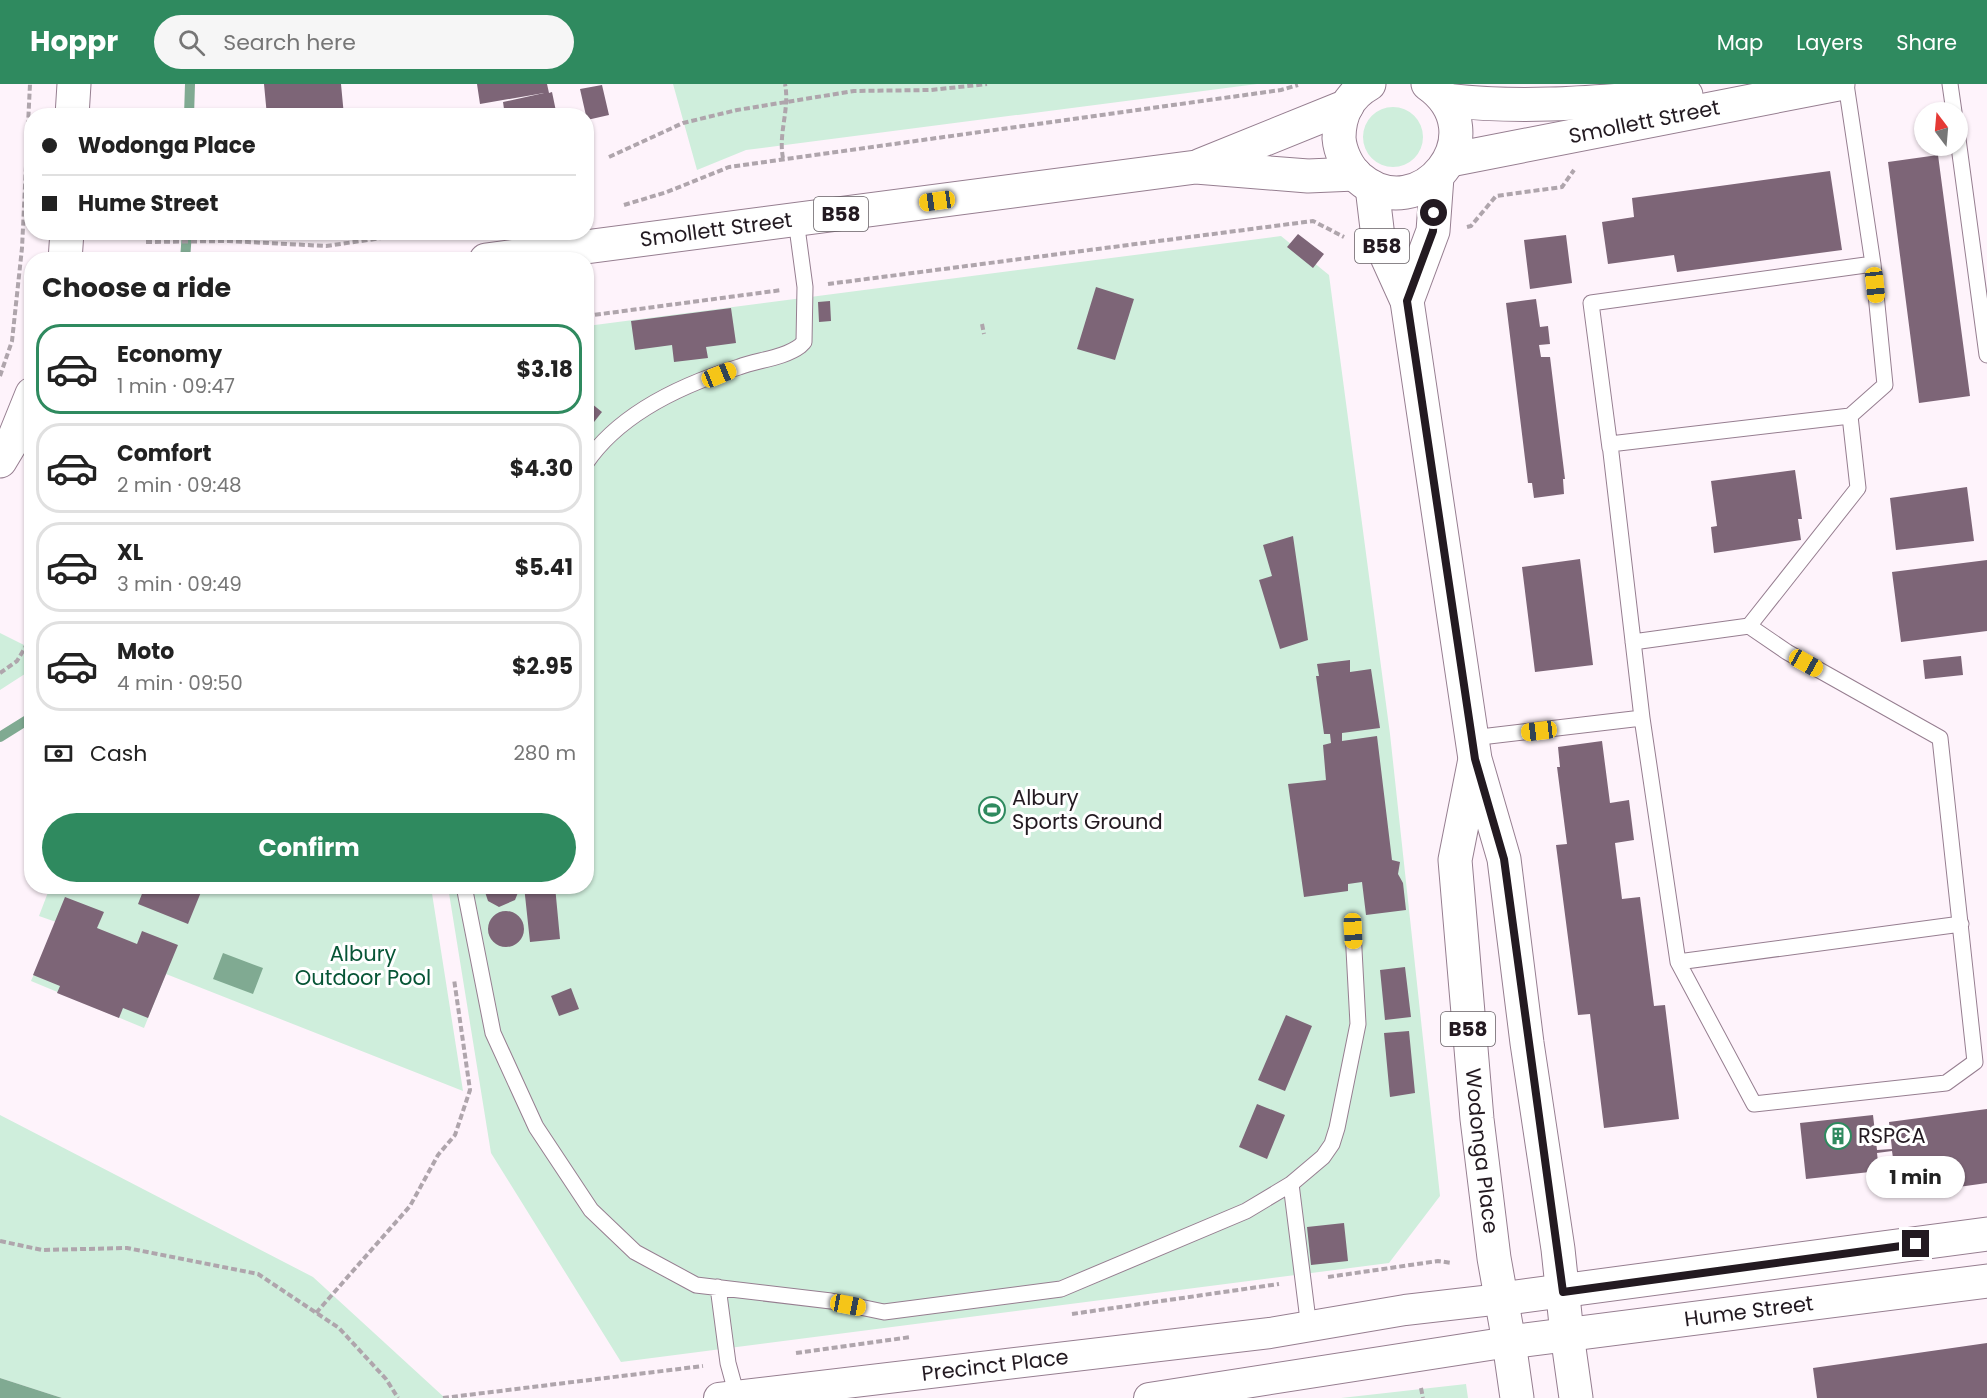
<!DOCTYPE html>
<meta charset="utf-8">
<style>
body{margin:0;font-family:Poppins,sans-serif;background:#f6f6f6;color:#222;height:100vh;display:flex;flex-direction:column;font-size:22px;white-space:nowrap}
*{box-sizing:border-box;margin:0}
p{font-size:20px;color:#767676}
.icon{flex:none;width:33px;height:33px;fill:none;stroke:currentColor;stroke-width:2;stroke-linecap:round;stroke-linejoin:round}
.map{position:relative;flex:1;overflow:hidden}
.side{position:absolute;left:24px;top:168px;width:570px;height:642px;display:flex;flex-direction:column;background:#fff;border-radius:24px;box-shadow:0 2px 4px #0004}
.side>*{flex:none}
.banner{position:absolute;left:24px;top:24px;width:570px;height:132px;border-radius:24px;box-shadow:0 2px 4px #0004;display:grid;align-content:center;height:132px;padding:0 18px;background:#fff}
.needle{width:39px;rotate:344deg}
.fabs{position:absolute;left:1914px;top:18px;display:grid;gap:12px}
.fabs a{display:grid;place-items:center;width:54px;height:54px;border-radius:50%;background:#fff;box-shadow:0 2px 4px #0004;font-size:30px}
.end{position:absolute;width:27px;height:27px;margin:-14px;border:8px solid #231a21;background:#fff;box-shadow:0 0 0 3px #fff}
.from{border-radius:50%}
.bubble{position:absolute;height:42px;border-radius:21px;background:#fff;box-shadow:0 2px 4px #0004;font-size:20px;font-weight:700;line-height:42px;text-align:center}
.car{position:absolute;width:18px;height:36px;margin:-18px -9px;border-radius:8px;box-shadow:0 0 4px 2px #0007;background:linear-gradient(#f5c518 24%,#345 0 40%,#f5c518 0 76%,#345 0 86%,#f5c518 0)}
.banner b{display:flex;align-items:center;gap:21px;height:57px;font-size:22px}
.banner b+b{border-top:2px solid #e0e0e0}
.banner i{width:15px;height:15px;background:#222}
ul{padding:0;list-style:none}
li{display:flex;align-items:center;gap:18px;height:90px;margin:0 12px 9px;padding:0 6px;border:3px solid #e0e0e0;border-radius:24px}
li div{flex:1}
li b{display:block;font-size:22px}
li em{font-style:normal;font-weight:700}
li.on{border-color:#2f8a5f}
li>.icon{width:54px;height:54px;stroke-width:1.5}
h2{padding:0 18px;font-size:27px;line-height:72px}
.pay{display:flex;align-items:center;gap:15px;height:66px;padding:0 18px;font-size:22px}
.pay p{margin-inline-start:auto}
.action{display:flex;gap:12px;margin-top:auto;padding:12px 18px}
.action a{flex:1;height:69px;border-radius:36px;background:#2f8a5f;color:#fff;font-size:24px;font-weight:700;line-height:69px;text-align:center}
header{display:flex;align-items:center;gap:36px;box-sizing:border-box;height:84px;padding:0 30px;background:#2f8a5f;color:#fff}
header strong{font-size:28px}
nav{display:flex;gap:33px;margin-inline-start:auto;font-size:21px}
.search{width:420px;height:54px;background:#f6f6f6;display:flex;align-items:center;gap:15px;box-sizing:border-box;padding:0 21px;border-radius:33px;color:#767676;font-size:22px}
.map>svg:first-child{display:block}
.green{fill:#cfeedc}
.water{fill:#80aa92}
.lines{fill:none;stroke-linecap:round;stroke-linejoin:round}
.stream{stroke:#80aa92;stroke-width:10}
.building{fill:#7d6577}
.service-casing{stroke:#967e90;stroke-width:17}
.minor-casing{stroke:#967e90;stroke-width:32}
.tertiary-casing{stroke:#967e90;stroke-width:35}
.secondary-casing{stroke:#967e90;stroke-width:35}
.primary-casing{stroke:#967e90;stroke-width:35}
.path{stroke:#afa5ac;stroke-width:4;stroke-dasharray:6 3;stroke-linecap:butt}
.service{stroke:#fff;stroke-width:15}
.minor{stroke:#fff;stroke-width:30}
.tertiary{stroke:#fff;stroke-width:33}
.secondary{stroke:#fff;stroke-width:33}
.primary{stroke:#fff;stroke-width:33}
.route{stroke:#231a21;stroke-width:8}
.labels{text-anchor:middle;stroke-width:6;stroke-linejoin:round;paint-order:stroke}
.shield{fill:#fff;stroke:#655f64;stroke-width:1.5}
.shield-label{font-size:20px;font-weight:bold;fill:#231a21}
.street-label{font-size:21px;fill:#231a21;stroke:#fff}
.poi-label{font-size:21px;fill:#231a21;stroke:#fff;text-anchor:start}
.park-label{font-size:21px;fill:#075536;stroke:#fff}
</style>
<header>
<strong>Hoppr</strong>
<div class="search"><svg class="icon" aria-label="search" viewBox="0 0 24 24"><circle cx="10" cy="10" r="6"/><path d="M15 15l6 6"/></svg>Search here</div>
<nav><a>Map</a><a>Layers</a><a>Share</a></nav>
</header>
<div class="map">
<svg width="1987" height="1314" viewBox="0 0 1987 1314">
<rect width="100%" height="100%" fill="#fef3fb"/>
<path class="green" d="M673 0H1257L746 66 697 86Z
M1363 53a30 30 0 1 1 60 0a30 30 0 1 1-60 0Z
M1281 152 1329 191 1390 650 1440 1112 1389 1179 621 1278 491 1069 448 803 586 802 587 242Z
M0 549 32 565 31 586 0 606Z
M50 803H431L463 1007 166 890 144 944 31 897 56 838 39 832Z
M0 1031 313 1193 445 1314H62L0 1294Z
M1466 1300 1468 1314H1341Z"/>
<path class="water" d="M223 869 263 884 253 910 213 895Z
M0 1294 62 1314H0Z"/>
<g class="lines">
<path class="stream" d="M189 32 190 0
M185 176 187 148
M0 653 32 633"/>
</g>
<path class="building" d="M264 0H341L344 32H267Z
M477 0H547L549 9 552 8 557 32H505L503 18 544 9 480 20Z
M602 1 609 31 587 36 580 5Z
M1938 71 1970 312 1919 319 1888 78Z
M1830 87 1842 166 1677 188 1674 171 1608 180 1602 138 1634 133 1632 114Z
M1298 150 1324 170 1313 184 1287 163Z
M1566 151 1572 199 1530 205 1524 156Z
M1096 203 1134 215 1115 276 1077 265Z
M1536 215 1540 243 1548 242 1550 260 1539 261 1541 273H1550L1565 395H1563L1564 410 1534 414 1532 399H1528L1506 219Z
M830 217 831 237 819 238 818 218Z
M731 224 736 259 706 263 708 274 674 278 672 261 635 266 631 237Z
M586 315 602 328 586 348Z
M1795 386 1802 435H1798L1801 456 1714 469 1711 443 1717 442 1711 397Z
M1967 403 1974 457 1896 466 1890 414Z
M1293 452 1308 556 1280 565 1259 496 1272 492 1263 461Z
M1580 475 1593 581 1535 588 1522 483Z
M1987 476V547L1901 558 1892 488Z
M1961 572 1963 591 1925 595 1923 576Z
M1350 576V588L1371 585 1380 644 1342 649V657L1377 652 1392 776 1400 778 1398 790 1403 799 1406 826 1366 831 1362 798 1348 800V807L1304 813 1288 700 1326 696 1323 661 1331 659 1330 650H1324L1316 592H1319L1317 580Z
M1602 657 1610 719 1629 716 1634 756 1615 759 1622 815 1640 813 1654 922 1665 921 1679 1035 1604 1044 1590 930 1578 931 1556 761 1567 760 1557 683H1560L1558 663Z
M145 802H188L201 808 188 840 138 820Z
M483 802H519V806L515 816 499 823 488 817Z
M524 802H555L560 855 530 858Z
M65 813 104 828 97 844 137 860 142 847 178 861 148 934 123 924 119 934 57 909 60 902 33 891Z
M488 845a18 18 0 1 1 36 0a18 18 0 1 1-36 0Z
M1405 883 1411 933 1385 936 1380 886Z
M571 904 579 925 559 932 551 912Z
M1286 931 1312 942 1285 1007 1258 996Z
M1409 947 1415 1009 1390 1013 1384 949Z
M1257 1020 1285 1031 1267 1075 1239 1063Z
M1987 1025V1099L1944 1105 1941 1083 1895 1088 1892 1067 1877 1069 1879 1087 1806 1095 1800 1039 1873 1031 1877 1066 1892 1065 1889 1038Z
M1344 1139 1348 1177 1311 1181 1307 1143Z
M1987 1259V1314H1817L1813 1284Z"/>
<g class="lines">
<defs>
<path id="service" d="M1950 0 1954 28
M1958 55 1987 271
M1850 332 1885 301 1873 180
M1610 364 1591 219 1873 180 1846 0
M586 379C620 329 684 300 739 283 758 276 784 274 800 262L804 258 805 203 796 136
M1633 558 1749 542
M1472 654 1642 634 1678 878 1754 1020 1946 999 1975 978 1940 654 1787 568 1749 542 1858 404 1850 332 1610 360 1642 634
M464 802 493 949 536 1043 591 1126 635 1168 696 1201 831 1217 884 1228 1061 1205 1246 1127 1291 1100 1323 1073 1332 1060 1337 1044 1358 940 1353 847
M1678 878 1961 840
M1291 1100 1309 1244
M718 1203 728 1279 737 1312"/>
<g id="minor">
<path id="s1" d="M719 1314 1270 1249 1405 1226 1501 1215"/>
<path d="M1149 1314 1509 1258"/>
</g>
<g id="tertiary">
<path d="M1446 16C1527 26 1606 17 1686 11"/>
<path id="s2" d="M1450 76 1838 0"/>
</g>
<path id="secondary" d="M72 32 74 0
M65 176 67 148
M1567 1250 1576 1314
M1509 1258 1517 1314"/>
<g id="primary">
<path d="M1369 0C1349 11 1339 31 1339 54 1340 68 1348 85 1359 94 1419 146 1499 50 1428 0"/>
<path d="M1201 81 1347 22"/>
<path d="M1372 103 1378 153 1407 217 1475 675 1504 775 1527 959 1558 1165 1567 1250"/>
<path id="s3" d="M486 176 1196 83 1308 92 1355 90"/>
<path d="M1407 217 1433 147 1437 93"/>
<path d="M0 377 15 352 32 310"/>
<path id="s4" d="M1474 680 1455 776 1477 1035 1494 1174 1509 1258 1987 1197"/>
<path d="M1501 1215 1987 1150"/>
</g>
</defs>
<use href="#service" class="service-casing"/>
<use href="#minor" class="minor-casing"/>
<use href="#tertiary" class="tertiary-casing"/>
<use href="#secondary" class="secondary-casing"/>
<use href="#primary" class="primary-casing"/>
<path class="path" d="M609 73 683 39 737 26 854 7 931 6 987 0
M783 74C778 49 790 25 785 0
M624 121 667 108 729 83 1281 6 1298 1
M1467 143 1471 142 1496 112 1562 103 1574 86
M146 158 228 157 326 162 424 148
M828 200 1313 137 1344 153
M586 232 782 206
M982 240 984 250
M0 292 12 257 22 164 30 0
M0 589 17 577 32 552
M0 1157 42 1166 127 1164 258 1190 339 1244 386 1295 398 1314
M1328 1193 1438 1177 1452 1179
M316 1229 410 1122 438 1071 455 1051 470 1006 454 895
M1072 1230 1279 1200
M796 1269 911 1253
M1421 1304 1423 1314
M443 1314 703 1282"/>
<use href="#service" class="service"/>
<use href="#minor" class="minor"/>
<use href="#tertiary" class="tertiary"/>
<use href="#secondary" class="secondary"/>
<use href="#primary" class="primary"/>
</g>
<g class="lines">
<path class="route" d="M1434 129 1433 147 1407 217 1475 675 1504 775 1563 1208 1916 1160"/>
</g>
<defs>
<symbol id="stadium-ring" viewBox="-11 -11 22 22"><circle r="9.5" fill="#fff" stroke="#2f8a5f" stroke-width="1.5"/><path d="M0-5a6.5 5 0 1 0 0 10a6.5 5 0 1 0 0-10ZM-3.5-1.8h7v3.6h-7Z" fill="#2f8a5f"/></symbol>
<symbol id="building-ring" viewBox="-11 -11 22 22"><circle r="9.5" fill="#fff" stroke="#2f8a5f" stroke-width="1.5"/><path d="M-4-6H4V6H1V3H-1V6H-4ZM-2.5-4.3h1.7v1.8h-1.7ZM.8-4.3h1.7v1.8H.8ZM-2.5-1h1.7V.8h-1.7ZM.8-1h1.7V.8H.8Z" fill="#2f8a5f"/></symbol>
</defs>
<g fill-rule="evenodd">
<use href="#stadium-ring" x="977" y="711" width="30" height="30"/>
<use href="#building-ring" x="1823" y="1037" width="30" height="30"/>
</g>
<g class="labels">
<g class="shield">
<rect x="814" y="113" width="54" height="34" rx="4.5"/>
<rect x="1355" y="145" width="54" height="34" rx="4.5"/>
<rect x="1441" y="928" width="54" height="34" rx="4.5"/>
</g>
<g class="shield-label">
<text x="841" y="137">B58</text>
<text x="1382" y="169">B58</text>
<text x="1468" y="952">B58</text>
</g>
<g class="street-label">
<text dy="7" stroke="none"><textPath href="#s2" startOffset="198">Smollett Street</textPath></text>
<text dy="7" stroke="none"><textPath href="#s3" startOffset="232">Smollett Street</textPath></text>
<text dy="7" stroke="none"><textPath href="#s4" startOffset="390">Wodonga Place</textPath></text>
<text dy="7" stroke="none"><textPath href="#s4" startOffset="825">Hume Street</textPath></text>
<text dy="7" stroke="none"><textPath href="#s1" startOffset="278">Precinct Place</textPath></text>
</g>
<g class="poi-label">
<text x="1012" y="721">Albury<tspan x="1012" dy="24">Sports Ground</tspan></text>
<text x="1858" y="1059">RSPCA</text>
</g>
<g class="park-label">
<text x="363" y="877">Albury<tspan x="363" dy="24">Outdoor Pool</tspan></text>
</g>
</g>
</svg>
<div class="fabs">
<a><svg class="needle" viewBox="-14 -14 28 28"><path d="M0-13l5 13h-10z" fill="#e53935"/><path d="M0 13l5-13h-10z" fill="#767676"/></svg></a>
</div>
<i class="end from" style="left:1434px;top:129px"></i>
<i class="end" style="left:1916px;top:1160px"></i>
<div class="bubble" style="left:1866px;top:1072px;width:99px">1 min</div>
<i class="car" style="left:937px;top:117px;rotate:262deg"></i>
<i class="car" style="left:1875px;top:201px;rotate:174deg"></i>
<i class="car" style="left:719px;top:291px;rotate:68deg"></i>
<i class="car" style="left:1806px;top:579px;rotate:119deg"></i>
<i class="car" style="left:1539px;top:647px;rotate:263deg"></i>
<i class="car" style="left:1353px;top:847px;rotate:177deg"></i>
<i class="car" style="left:848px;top:1221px;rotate:101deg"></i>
<div class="banner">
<b><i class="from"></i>Wodonga Place</b>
<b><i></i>Hume Street</b>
</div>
<section class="side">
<h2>Choose a ride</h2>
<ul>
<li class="on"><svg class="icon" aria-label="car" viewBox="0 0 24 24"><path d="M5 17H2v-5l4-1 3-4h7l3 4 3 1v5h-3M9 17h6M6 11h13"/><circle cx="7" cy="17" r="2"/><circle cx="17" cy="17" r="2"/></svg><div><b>Economy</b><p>1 min · 09:47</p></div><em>$3.18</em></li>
<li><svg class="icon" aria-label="car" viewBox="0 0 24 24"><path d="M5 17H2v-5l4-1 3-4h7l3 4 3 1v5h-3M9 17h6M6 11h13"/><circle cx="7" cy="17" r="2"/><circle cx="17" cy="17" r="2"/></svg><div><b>Comfort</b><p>2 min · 09:48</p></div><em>$4.30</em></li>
<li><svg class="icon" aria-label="car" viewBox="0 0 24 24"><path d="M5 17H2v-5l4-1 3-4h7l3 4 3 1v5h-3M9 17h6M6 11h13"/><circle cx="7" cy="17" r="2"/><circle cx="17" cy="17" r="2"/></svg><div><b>XL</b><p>3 min · 09:49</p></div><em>$5.41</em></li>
<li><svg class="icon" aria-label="car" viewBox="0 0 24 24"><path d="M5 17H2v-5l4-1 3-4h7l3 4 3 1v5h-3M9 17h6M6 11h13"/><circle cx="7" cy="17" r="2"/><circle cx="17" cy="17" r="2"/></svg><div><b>Moto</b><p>4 min · 09:50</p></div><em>$2.95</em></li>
</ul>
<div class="pay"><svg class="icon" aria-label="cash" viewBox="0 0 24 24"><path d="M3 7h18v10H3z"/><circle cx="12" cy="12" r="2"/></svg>Cash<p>280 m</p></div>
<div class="action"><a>Confirm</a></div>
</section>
</div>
